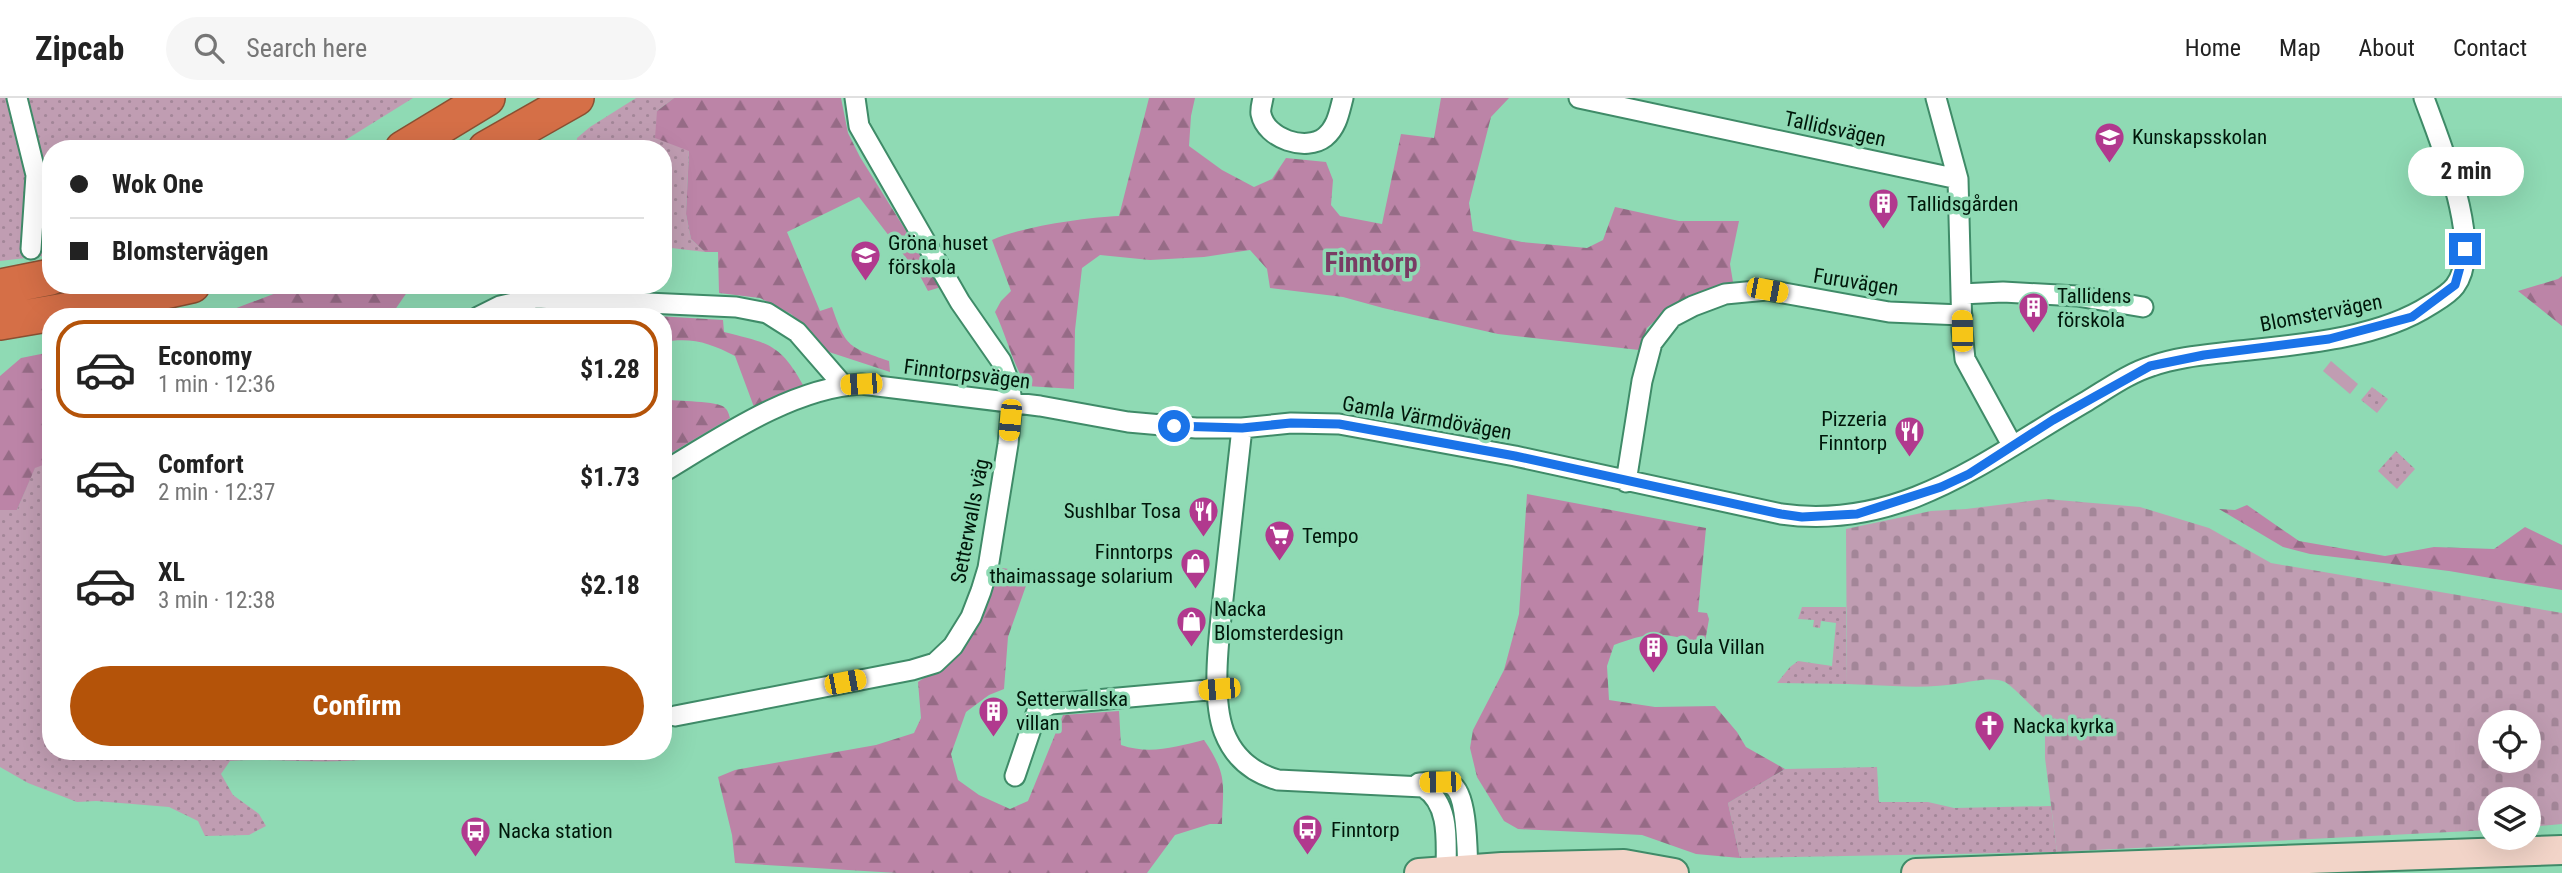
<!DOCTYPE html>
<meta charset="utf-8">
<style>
body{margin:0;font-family:"Roboto Condensed",sans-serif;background:#f6f6f6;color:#222;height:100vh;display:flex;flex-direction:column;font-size:26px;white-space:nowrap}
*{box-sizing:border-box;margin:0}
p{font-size:23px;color:#767676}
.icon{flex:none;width:38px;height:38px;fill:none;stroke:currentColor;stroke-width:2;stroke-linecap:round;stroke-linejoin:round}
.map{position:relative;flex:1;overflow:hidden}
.sheet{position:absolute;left:42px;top:210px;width:630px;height:452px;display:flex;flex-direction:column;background:#fff;border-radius:28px;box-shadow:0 7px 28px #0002}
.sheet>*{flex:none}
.hud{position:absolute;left:42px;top:42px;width:630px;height:154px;border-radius:28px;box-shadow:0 7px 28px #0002;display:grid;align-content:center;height:154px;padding:0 28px;background:#fff}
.buttons{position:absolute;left:2478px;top:612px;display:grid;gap:14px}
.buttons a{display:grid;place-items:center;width:63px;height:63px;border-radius:50%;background:#fff;box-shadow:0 7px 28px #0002;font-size:35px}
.end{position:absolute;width:32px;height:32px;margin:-16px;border:9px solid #1a73e8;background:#fff;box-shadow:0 0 0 4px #fff}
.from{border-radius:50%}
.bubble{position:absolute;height:49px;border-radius:24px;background:#fff;box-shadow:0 7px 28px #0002;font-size:23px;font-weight:700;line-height:49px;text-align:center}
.car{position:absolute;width:21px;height:42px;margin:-21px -10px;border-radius:9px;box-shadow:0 0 5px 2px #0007;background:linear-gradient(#f5c518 24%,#345 0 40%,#f5c518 0 76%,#345 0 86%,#f5c518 0)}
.hud b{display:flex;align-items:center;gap:24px;height:66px;font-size:26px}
.hud b+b{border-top:2px solid #e0e0e0}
.hud i{width:18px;height:18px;background:#222}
ul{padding:12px 0 0;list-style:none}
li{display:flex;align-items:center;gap:21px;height:98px;margin:0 14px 10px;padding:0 14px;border:4px solid transparent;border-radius:28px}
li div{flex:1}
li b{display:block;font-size:26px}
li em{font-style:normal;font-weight:700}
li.active{border-color:#b45309}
li>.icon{width:63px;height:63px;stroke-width:1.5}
.action{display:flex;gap:14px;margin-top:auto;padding:14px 28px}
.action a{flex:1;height:80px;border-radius:42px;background:#b45309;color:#fff;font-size:28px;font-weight:700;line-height:80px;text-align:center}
header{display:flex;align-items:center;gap:42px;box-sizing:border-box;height:98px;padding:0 35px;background:#fff;border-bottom:2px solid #e0e0e0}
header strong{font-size:33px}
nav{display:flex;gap:38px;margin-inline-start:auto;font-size:24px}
.search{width:490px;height:63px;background:#f6f6f6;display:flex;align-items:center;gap:18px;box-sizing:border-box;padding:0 24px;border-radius:38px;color:#767676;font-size:26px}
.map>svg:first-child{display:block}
.green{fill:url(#green-dots)}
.forest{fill:url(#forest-firs)}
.cemetery{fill:url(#cemetery-stones);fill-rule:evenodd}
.pitch{fill:#c09db2}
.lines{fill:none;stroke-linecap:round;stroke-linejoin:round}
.minor-casing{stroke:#3f8b68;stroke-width:23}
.secondary-casing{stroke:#3f8b68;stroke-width:32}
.motorway-casing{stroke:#8a5032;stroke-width:38}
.minor{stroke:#fff;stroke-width:19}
.secondary{stroke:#f2d4c8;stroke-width:28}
.motorway{stroke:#d56f47;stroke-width:35}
.route{stroke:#1a73e8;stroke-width:9}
.labels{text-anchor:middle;stroke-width:7;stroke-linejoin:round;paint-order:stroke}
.street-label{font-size:21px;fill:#00170a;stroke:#8fdab4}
.poi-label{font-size:21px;fill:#00170a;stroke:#8fdab4;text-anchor:start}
.district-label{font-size:28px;font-weight:bold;fill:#793c64;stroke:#8fdab4}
</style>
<header>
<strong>Zipcab</strong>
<div class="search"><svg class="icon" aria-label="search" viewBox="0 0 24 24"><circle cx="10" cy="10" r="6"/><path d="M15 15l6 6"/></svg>Search here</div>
<nav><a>Home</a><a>Map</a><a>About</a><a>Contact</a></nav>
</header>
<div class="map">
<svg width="2562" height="775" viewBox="0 0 2562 775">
<defs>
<pattern id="green-dots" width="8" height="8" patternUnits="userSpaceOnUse" patternTransform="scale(1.75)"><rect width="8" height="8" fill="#c09db2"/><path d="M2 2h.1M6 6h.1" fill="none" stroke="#a38698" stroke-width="1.8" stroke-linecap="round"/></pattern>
<pattern id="forest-firs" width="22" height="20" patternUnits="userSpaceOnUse" patternTransform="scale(1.75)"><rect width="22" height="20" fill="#bc84a7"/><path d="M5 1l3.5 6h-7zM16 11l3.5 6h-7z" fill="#966b86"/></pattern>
<pattern id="cemetery-stones" width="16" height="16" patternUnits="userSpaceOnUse" patternTransform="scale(1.75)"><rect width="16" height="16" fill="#c09db2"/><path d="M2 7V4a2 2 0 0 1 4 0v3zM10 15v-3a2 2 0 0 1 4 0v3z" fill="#a38698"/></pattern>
</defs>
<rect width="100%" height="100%" fill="#8fdab4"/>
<path class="green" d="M0 0H413L331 51H51V157L0 163Z
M636 0H674L657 13 689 52 686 116 691 141 705 154 663 149V51H576L577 40 590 29Z
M2372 289 2388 301 2377 315 2361 302Z
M2396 353 2415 371 2397 391 2378 373Z
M51 364V653H421V659C395 658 370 662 345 663 307 665 269 660 230 663L221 676 233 697 259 716 266 728 249 737 205 738 198 723 169 709 96 703 77 704 28 685 0 669V412H17L35 369Z
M1802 509H1846L1847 586 1777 585 1790 569 1798 563 1832 568 1836 525 1821 523 1820 530 1813 529 1814 522 1798 521Z
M1877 669 1879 704H1928L1954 710 2051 708 2057 754 1740 760 1728 705 1785 671Z"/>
<path class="forest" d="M674 0H841L848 35 860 59 941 189 928 193 920 178 859 99 787 134 820 213 832 209C846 250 849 249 889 263L890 274 829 254 791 216 760 200 719 195 718 154H705L691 141 686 116 689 53 655 40 657 13Z
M1149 0H1195L1191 18 1189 48 1222 72 1254 89 1272 81 1286 60 1326 64 1333 82 1331 107 1340 118 1382 126 1401 36 1434 40 1441 0H1509L1491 19 1469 105 1473 133 1522 144 1587 150 1603 142 1615 109 1679 123H1739L1730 166 1733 184 1670 209 1647 230 1639 252 1498 236 1383 210 1343 199 1270 190 1267 171 1250 152 1204 159 1150 162 1100 157 1082 170 1075 232 1074 291 1027 288C1012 265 1007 239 995 214L1001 203 1011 193 992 142C1025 128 1082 120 1119 118Z
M2562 178V228L2518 193 2558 181Z
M297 187H412L390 219H213Z
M559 212 723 222 724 234C767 245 780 245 803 287L754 309 735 258C710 245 692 239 663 244V219H554Z
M51 254V364L35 370 17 412H0V278L21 260Z
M663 301C676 304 719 302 725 310 728 312 729 317 730 320L663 360Z
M1527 396 1706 430 1698 514 1707 515 1709 521 1705 544C1692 544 1683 540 1671 538 1651 534 1632 540 1614 547L1607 568 1609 602 1655 609 1715 608 1737 634 1746 649 1785 671 1728 705 1740 760 1696 756 1642 737 1518 731 1504 723 1477 679 1470 650 1473 632 1504 572 1519 516Z
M2247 407 2299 443 2385 458 2434 449 2494 451 2525 429 2562 447V492L2449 473 2310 456 2283 449 2219 411 2235 412Z
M1002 470 1015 472 1028 482 1008 539 1004 591 989 597 966 614 951 656 958 682 979 697 1010 711 1028 703 1063 617 1119 613 1121 647C1150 657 1175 649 1204 642 1228 677 1223 686 1222 726H1210L1175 737 1147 775H897L735 765 732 737 718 679 735 672 876 647 914 635 921 620 918 584 959 556 975 533Z"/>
<path class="cemetery" d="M2046 401 2140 409 2209 430 2271 465 2562 515V726L2529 729V702H2490V732L2057 754 2045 660V621C2035 612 2014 589 2005 584 1993 579 1974 583 1962 585 1924 592 1884 587 1847 586L1846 431 1931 413 1966 411ZM2490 625H2529V663H2490Z"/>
<path class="pitch" d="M2331 263 2358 286 2350 296 2323 273Z"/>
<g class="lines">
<defs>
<path id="minor" d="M17 0 36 77 31 151
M1263 0C1262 5 1260 12 1261 16 1266 41 1306 54 1325 39 1337 29 1339 15 1343 0
M1579 0 1958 81
M1936 0 1958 81 1962 233 1965 261 2012 347
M1961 196 2003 194 2077 198 2143 209
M478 219 500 208 536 200 736 209 767 215 797 234 843 287
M1242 330C1236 387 1229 444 1223 501 1219 538 1211 599 1224 634 1234 660 1253 675 1278 682L1423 689C1451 706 1446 745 1446 775
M663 374C721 339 792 290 861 286L1040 308 1128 324 1196 330H1242L1291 325 1339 326 1515 358 1781 416C1903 433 1988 360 2087 303 2107 291 2129 275 2152 268 2177 259 2204 257 2230 254 2293 247 2376 242 2430 207 2438 202 2449 196 2455 188 2485 149 2439 42 2424 0
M1626 384 1642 283 1652 245 1672 219 1693 208 1725 196 1767 192 1889 214 1962 217
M675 618 912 572 935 565 953 548 971 519 981 493 988 470 1008 346 1012 304 1009 284 1001 263 960 204 859 28 855 0
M1015 678 1037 613 1051 606 1219 591
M1419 685C1429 685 1443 682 1452 687 1468 696 1467 758 1468 775"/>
<path id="secondary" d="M1419 775 1502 769 1624 766 1674 775
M1916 775 2562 752"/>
<path id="motorway" d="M403 51 487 0
M486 51 576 0
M0 189 51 179
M0 224 106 206 192 187"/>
</defs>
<use href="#minor" class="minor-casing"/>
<use href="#secondary" class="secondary-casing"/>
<use href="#motorway" class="motorway-casing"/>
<use href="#minor" class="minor"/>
<use href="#secondary" class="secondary"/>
<use href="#motorway" class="motorway"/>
</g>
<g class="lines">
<path class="route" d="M1174 328 1242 330 1291 325 1339 326 1515 358 1781 416 1802 419 1857 416 1941 389 1969 376 2053 322 2150 268 2204 257 2329 241 2412 219 2455 187 2465 151"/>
</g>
<defs>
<symbol id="school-pin" viewBox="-11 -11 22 30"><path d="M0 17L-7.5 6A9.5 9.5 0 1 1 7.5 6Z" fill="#b1398e" stroke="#8fdab4"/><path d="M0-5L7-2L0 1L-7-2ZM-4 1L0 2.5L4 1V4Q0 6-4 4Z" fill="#fff"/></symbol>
<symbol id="building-pin" viewBox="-11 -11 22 30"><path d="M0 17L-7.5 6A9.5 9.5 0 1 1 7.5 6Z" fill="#b1398e" stroke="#8fdab4"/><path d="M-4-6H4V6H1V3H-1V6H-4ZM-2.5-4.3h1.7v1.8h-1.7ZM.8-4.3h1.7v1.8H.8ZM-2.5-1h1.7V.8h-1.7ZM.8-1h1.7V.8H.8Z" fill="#fff"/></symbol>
<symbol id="restaurant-pin" viewBox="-11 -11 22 30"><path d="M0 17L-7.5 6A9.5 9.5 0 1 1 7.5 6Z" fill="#b1398e" stroke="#8fdab4"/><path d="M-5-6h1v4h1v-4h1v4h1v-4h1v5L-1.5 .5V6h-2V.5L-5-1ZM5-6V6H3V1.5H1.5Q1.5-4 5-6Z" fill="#fff"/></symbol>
<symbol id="supermarket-pin" viewBox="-11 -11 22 30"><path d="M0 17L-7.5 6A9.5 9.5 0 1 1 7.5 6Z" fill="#b1398e" stroke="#8fdab4"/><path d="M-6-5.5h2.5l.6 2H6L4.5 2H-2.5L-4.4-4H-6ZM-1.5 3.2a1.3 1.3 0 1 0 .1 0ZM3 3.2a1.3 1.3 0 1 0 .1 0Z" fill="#fff"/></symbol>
<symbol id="shop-pin" viewBox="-11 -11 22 30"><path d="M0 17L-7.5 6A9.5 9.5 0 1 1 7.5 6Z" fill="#b1398e" stroke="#8fdab4"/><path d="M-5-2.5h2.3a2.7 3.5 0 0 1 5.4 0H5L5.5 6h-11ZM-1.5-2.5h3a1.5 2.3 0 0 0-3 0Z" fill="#fff"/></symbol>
<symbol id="church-pin" viewBox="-11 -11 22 30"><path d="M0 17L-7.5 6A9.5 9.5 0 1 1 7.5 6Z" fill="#b1398e" stroke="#8fdab4"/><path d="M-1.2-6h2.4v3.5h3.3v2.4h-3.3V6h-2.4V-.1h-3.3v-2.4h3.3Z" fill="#fff"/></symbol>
<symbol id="bus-pin" viewBox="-11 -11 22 30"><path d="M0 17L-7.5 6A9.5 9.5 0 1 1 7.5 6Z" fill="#b1398e" stroke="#8fdab4"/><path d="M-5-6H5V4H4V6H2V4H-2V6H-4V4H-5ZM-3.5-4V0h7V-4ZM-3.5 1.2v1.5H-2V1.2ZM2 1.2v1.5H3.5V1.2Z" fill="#fff"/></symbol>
</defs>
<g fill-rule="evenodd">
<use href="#school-pin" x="2092" y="22" width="35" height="47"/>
<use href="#building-pin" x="1866" y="88" width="35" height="47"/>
<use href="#school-pin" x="848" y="140" width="35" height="47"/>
<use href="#building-pin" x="2016" y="192" width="35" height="47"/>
<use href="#restaurant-pin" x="1892" y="316" width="35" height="47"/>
<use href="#restaurant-pin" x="1186" y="396" width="35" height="47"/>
<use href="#supermarket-pin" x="1262" y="420" width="35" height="47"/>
<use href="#shop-pin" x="1178" y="448" width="35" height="47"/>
<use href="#shop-pin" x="1174" y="506" width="35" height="47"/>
<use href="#building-pin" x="1636" y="532" width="35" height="47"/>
<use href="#building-pin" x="976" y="596" width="35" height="47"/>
<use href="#church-pin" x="1972" y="610" width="35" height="47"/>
<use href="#bus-pin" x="1290" y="714" width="35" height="47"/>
<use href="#bus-pin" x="458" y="716" width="35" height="47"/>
</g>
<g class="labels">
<g class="street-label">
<text transform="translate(1835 31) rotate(12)" y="7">Tallidsvägen</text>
<text transform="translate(1856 184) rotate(9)" y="7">Furuvägen</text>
<text transform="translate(2321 215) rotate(-11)" y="7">Blomstervägen</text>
<text transform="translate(967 276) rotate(7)" y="7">Finntorpsvägen</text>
<text transform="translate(1427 320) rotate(10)" y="7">Gamla Värmdövägen</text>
<text transform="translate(970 423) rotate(-79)" y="7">Setterwalls väg</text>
</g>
<g class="poi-label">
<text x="2132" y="46">Kunskapsskolan</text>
<text x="1907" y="113">Tallidsgården</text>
<text x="888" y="152">Gröna huset<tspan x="888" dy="24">förskola</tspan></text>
<text x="2057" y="205">Tallidens<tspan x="2057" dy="24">förskola</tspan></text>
<text x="1887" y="328" text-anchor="end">Pizzeria<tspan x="1887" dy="24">Finntorp</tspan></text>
<text x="1181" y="420" text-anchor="end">SushIbar Tosa</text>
<text x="1302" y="445">Tempo</text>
<text x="1173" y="461" text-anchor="end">Finntorps<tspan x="1173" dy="24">thaimassage solarium</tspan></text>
<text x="1214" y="518">Nacka<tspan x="1214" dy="24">Blomsterdesign</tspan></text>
<text x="1676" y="556">Gula Villan</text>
<text x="1016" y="608">Setterwallska<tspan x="1016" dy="24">villan</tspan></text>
<text x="2013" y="635">Nacka kyrka</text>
<text x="1331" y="739">Finntorp</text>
<text x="498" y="740">Nacka station</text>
</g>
<g class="district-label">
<text x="1371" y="174">Finntorp</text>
</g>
</g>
</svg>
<div class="buttons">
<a><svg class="icon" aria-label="locate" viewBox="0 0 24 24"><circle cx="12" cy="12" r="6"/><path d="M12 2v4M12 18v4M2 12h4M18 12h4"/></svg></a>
<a><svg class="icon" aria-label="layers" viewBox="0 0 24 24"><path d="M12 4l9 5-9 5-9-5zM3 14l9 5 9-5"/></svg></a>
</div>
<i class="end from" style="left:1174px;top:328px"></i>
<i class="end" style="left:2465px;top:151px"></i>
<div class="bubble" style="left:2408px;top:49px;width:116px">2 min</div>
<i class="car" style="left:1767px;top:192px;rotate:101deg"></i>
<i class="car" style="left:1962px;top:233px;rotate:359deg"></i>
<i class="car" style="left:861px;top:286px;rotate:267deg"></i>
<i class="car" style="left:1010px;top:322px;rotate:185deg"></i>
<i class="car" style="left:845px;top:584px;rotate:79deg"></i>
<i class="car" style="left:1219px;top:591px;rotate:265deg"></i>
<i class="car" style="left:1440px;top:684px;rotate:269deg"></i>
<div class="hud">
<b><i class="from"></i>Wok One</b>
<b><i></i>Blomstervägen</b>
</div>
<section class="sheet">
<ul>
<li class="active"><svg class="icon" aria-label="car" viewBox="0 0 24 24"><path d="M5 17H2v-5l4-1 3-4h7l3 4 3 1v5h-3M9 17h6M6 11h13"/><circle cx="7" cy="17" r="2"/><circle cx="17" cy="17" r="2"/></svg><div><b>Economy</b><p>1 min · 12:36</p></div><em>$1.28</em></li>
<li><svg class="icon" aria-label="car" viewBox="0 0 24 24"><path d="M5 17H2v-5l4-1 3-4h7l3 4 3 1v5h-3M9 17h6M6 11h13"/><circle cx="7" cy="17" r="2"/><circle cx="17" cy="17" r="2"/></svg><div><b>Comfort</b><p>2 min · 12:37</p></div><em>$1.73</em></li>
<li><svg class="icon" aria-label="car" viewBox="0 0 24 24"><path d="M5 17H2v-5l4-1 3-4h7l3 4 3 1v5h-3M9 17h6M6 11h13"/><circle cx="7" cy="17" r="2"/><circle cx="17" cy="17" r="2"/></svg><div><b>XL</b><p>3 min · 12:38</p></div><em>$2.18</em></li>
</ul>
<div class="action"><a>Confirm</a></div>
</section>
</div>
